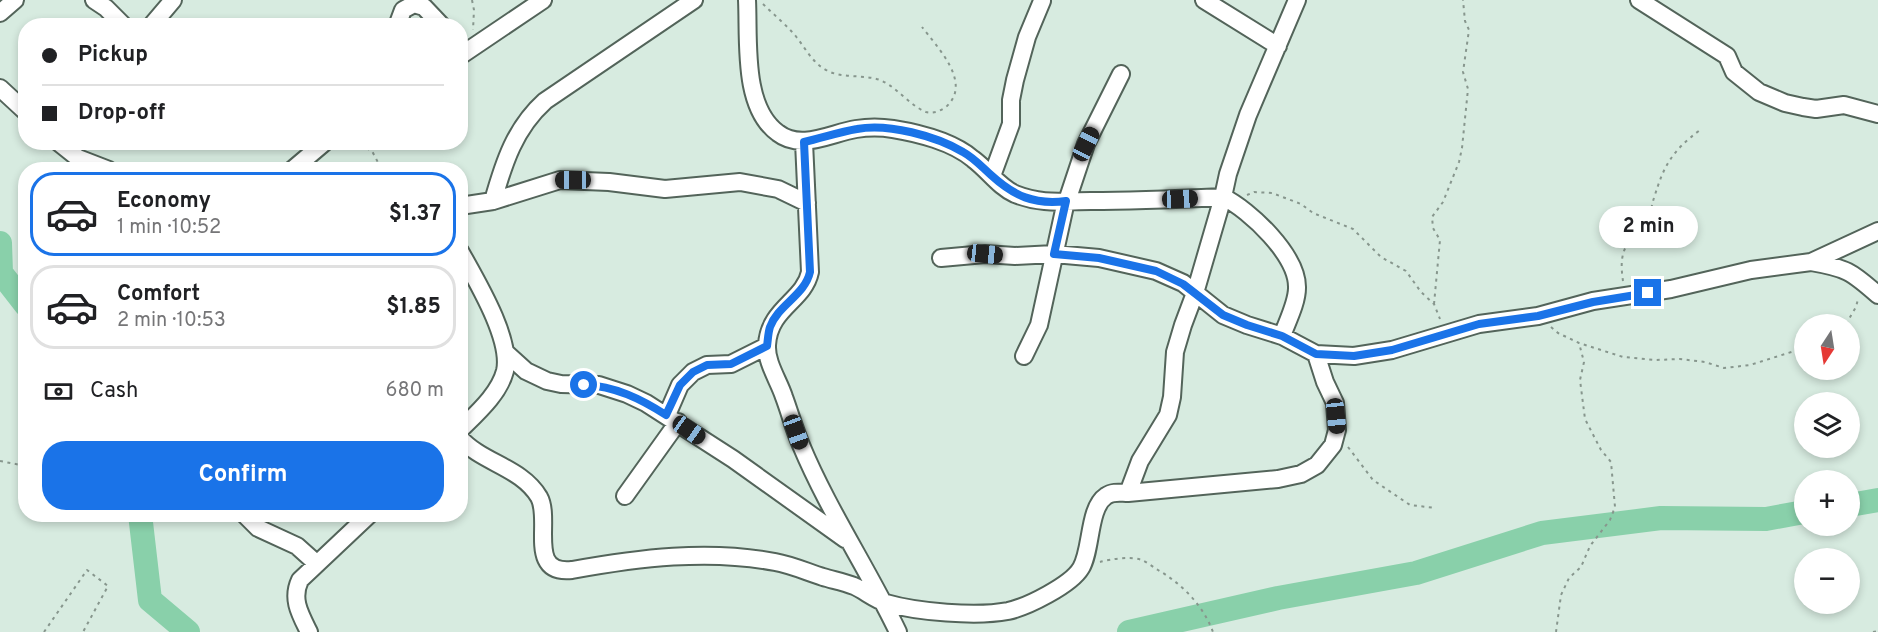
<!DOCTYPE html>
<meta charset="utf-8">
<style>
body{margin:0;font-family:Overpass,sans-serif;background:#f2f2f2;color:#202124;height:100vh;display:flex;flex-direction:column;font-size:22px;white-space:nowrap}
*{box-sizing:border-box;margin:0}
p{font-size:20px;color:#757577}
.icon{flex:none;width:33px;height:33px;fill:none;stroke:currentColor;stroke-width:2;stroke-linecap:round;stroke-linejoin:round}
.map{position:relative;flex:1;overflow:hidden}
.sheet{position:absolute;left:18px;top:162px;width:450px;height:360px;display:flex;flex-direction:column;background:#fff;border-radius:24px;box-shadow:0 3px 9px #0003}
.sheet>*{flex:none}
.hud{position:absolute;left:18px;top:18px;width:450px;height:132px;border-radius:24px;box-shadow:0 3px 9px #0003;display:grid;align-content:center;height:132px;padding:0 24px;background:#fff}
.needle{width:39px;rotate:192deg}
.controls{position:absolute;left:1794px;top:314px;display:grid;gap:12px}
.controls a{display:grid;place-items:center;width:66px;height:66px;border-radius:50%;background:#fff;box-shadow:0 3px 9px #0003;font-size:30px}
.end{position:absolute;width:27px;height:27px;margin:-14px;border:8px solid #1a73e8;background:#fff;box-shadow:0 0 0 3px #fff}
.from{border-radius:50%}
.bubble{position:absolute;height:42px;border-radius:21px;background:#fff;box-shadow:0 3px 9px #0003;font-size:20px;font-weight:700;line-height:42px;text-align:center}
.car{position:absolute;width:18px;height:36px;margin:-18px -9px;border-radius:8px;box-shadow:0 0 4px 2px #0007;background:linear-gradient(#222 24%,#8ab4d8 0 40%,#222 0 76%,#8ab4d8 0 86%,#222 0)}
.hud b{display:flex;align-items:center;gap:21px;height:57px;font-size:22px}
.hud b+b{border-top:2px solid #e0e0e0}
.hud i{width:15px;height:15px;background:#202124}
ul{padding:10px 0 0;list-style:none}
li{display:flex;align-items:center;gap:18px;height:84px;margin:0 12px 9px;padding:0 12px;border:3px solid #e0e0e0;border-radius:24px}
li div{flex:1}
li b{display:block;font-size:22px}
li em{font-style:normal;font-weight:700}
li.on{border-color:#1a73e8}
li>.icon{width:54px;height:54px;stroke-width:1.5}
.pay{display:flex;align-items:center;gap:15px;height:66px;padding:0 24px;font-size:22px}
.pay p{margin-inline-start:auto}
.button{display:flex;gap:12px;margin-top:auto;padding:12px 24px}
.button a{flex:1;height:69px;border-radius:24px;background:#1a73e8;color:#fff;font-size:24px;font-weight:700;line-height:69px;text-align:center}
.map>svg:first-child{display:block}
.lines{fill:none;stroke-linecap:round;stroke-linejoin:round}
.river{stroke:#89d0aa;stroke-width:24}
.minor-casing{stroke:#53645a;stroke-width:20}
.path{stroke:#87968d;stroke-width:2;stroke-dasharray:3 4.5;stroke-linecap:butt}
.minor{stroke:#fff;stroke-width:16}
.route{stroke:#1a73e8;stroke-width:8}
</style>
<div class="map">
<svg width="1878" height="632" viewBox="0 0 1878 632">
<rect width="100%" height="100%" fill="#d7ebe0"/>
<g class="lines">
<path class="river" d="M0 243 1 273 26 305
M1850 505 1878 500
M140 514 150 600 188 632
M1129 632 1278 598 1416 573 1542 533 1661 518 1766 519 1804 512"/>
<defs>
<path id="minor" d="M94 0 106 8 124 26
M747 0C749 40 742 107 778 133 801 151 831 133 856 129 869 127 880 127 893 129 918 133 953 142 973 159 987 169 999 187 1015 194 1043 205 1062 201 1091 201 1135 201 1179 199 1223 197 1250 210 1298 256 1297 288 1297 303 1287 322 1282 336
M1204 0 1278 46
M1639 0 1727 56 1734 72 1759 92 1785 103 1803 107 1816 109 1844 105 1878 114
M0 13 15 0
M151 26 173 0
M397 26 403 10 414 4 424 7 442 26
M460 56 543 0
M0 88 26 112
M58 142 78 158 109 170
M804 142 810 272C804 301 769 308 767 345 766 363 779 381 784 397 790 413 794 429 801 445 828 510 868 569 898 632
M292 170 325 142
M992 176 1011 124V100L1015 80 1027 37 1042 1
M493 201C504 162 515 128 545 101L694 0
M1067 201 1086 144 1121 74
M460 206 493 201 560 180 609 182 665 189 740 182 778 189 807 203
M460 251C476 280 512 339 505 371 499 394 477 413 460 430
M941 258 985 254 1015 256 1054 254 1099 258 1156 271 1183 283 1223 315 1247 325 1282 336 1316 354 1354 356 1392 350 1479 324 1538 316 1593 301 1671 289 1751 270 1811 262 1878 231
M1811 262C1846 268 1851 271 1878 295
M505 352 526 371 547 381 561 384 599 385 627 394 646 403 733 459 845 539
M1024 356 1039 325 1066 201
M667 415 680 385 693 372 707 365 731 364 767 346
M460 438C482 463 521 467 539 497 552 520 526 575 572 570 638 558 708 549 775 562 792 565 807 572 823 577 833 580 844 582 854 586 865 591 874 599 886 603 917 612 976 617 1008 611 1027 607 1071 585 1081 568 1092 550 1088 508 1106 496 1113 491 1121 493 1128 493L1278 479 1301 474 1317 465 1333 445 1337 430 1335 403 1325 382 1316 354
M1128 493 1140 461 1168 415 1172 397 1175 352 1183 325 1195 293 1223 197 1228 174 1248 115 1297 0
M625 496 678 422
M244 514 258 528 297 546 316 563
M309 632C300 614 291 599 300 580L370 514"/>
</defs>
<use href="#minor" class="minor-casing"/>
<path class="path" d="M472 0 474 10 473 30
M763 4C773 14 784 23 793 33 804 45 811 62 826 70 842 79 863 74 880 80 897 87 909 105 926 112 933 114 941 111 947 106 972 82 937 47 922 27
M353 142 372 151 382 170
M1247 195 1254 192 1272 193 1301 204 1313 213 1353 229 1381 257 1406 271 1421 292 1434 304 1440 319
M1623 281C1621 267 1620 252 1630 241 1636 235 1642 232 1646 225 1651 217 1651 206 1654 198 1664 165 1672 151 1700 130
M1434 304 1440 240 1433 228 1432 217 1443 202 1459 162 1462 148 1468 89 1463 72 1469 30 1465 21 1463 0
M1846 324 1856 307 1858 299
M1551 327 1558 333 1579 343 1623 357 1656 360 1680 359 1705 362 1724 368 1750 365 1804 348
M1348 447 1373 480 1410 505 1435 508
M0 461 26 466
M1100 562C1111 559 1130 556 1142 560 1147 562 1153 567 1158 570 1182 584 1203 605 1213 632
M44 632 87 570 108 586 83 632
M1556 632 1561 595 1569 578 1581 567 1590 546 1610 520 1615 507 1611 462 1601 450 1585 419 1580 380 1584 362 1579 343
M1873 632 1878 631"/>
<use href="#minor" class="minor"/>
</g>
<g class="lines">
<path class="route" d="M584 385C615 386 641 399 666 415L680 385 693 372 707 365 731 364 767 346C768 340 768 333 770 327 778 305 805 295 810 272L804 142C822 138 839 132 857 129 888 123 936 136 963 152 974 158 982 167 991 175 1014 196 1034 205 1066 201L1054 254 1099 258 1156 271 1183 284 1223 315 1247 325 1282 336 1316 354 1354 356 1392 350 1479 324 1538 316 1593 302 1648 293"/>
</g>
</svg>
<div class="controls">
<a><svg class="needle" viewBox="-14 -14 28 28"><path d="M0-13l5 13h-10z" fill="#e53935"/><path d="M0 13l5-13h-10z" fill="#757577"/></svg></a>
<a><svg class="icon" aria-label="layers" viewBox="0 0 24 24"><path d="M12 4l9 5-9 5-9-5zM3 14l9 5 9-5"/></svg></a>
<a>+</a>
<a>−</a>
</div>
<i class="end from" style="left:584px;top:385px"></i>
<i class="end" style="left:1648px;top:293px"></i>
<div class="bubble" style="left:1599px;top:206px;width:99px">2 min</div>
<i class="car" style="left:1086px;top:144px;rotate:26deg"></i>
<i class="car" style="left:573px;top:180px;rotate:270deg"></i>
<i class="car" style="left:1180px;top:199px;rotate:88deg"></i>
<i class="car" style="left:985px;top:254px;rotate:96deg"></i>
<i class="car" style="left:1336px;top:416px;rotate:174deg"></i>
<i class="car" style="left:689px;top:430px;rotate:125deg"></i>
<i class="car" style="left:796px;top:432px;rotate:160deg"></i>
<div class="hud">
<b><i class="from"></i>Pickup</b>
<b><i></i>Drop-off</b>
</div>
<section class="sheet">
<ul>
<li class="on"><svg class="icon" aria-label="car" viewBox="0 0 24 24"><path d="M5 17H2v-5l4-1 3-4h7l3 4 3 1v5h-3M9 17h6M6 11h13"/><circle cx="7" cy="17" r="2"/><circle cx="17" cy="17" r="2"/></svg><div><b>Economy</b><p>1 min · 10:52</p></div><em>$1.37</em></li>
<li><svg class="icon" aria-label="car" viewBox="0 0 24 24"><path d="M5 17H2v-5l4-1 3-4h7l3 4 3 1v5h-3M9 17h6M6 11h13"/><circle cx="7" cy="17" r="2"/><circle cx="17" cy="17" r="2"/></svg><div><b>Comfort</b><p>2 min · 10:53</p></div><em>$1.85</em></li>
</ul>
<div class="pay"><svg class="icon" aria-label="cash" viewBox="0 0 24 24"><path d="M3 7h18v10H3z"/><circle cx="12" cy="12" r="2"/></svg>Cash<p>680 m</p></div>
<div class="button"><a>Confirm</a></div>
</section>
</div>
